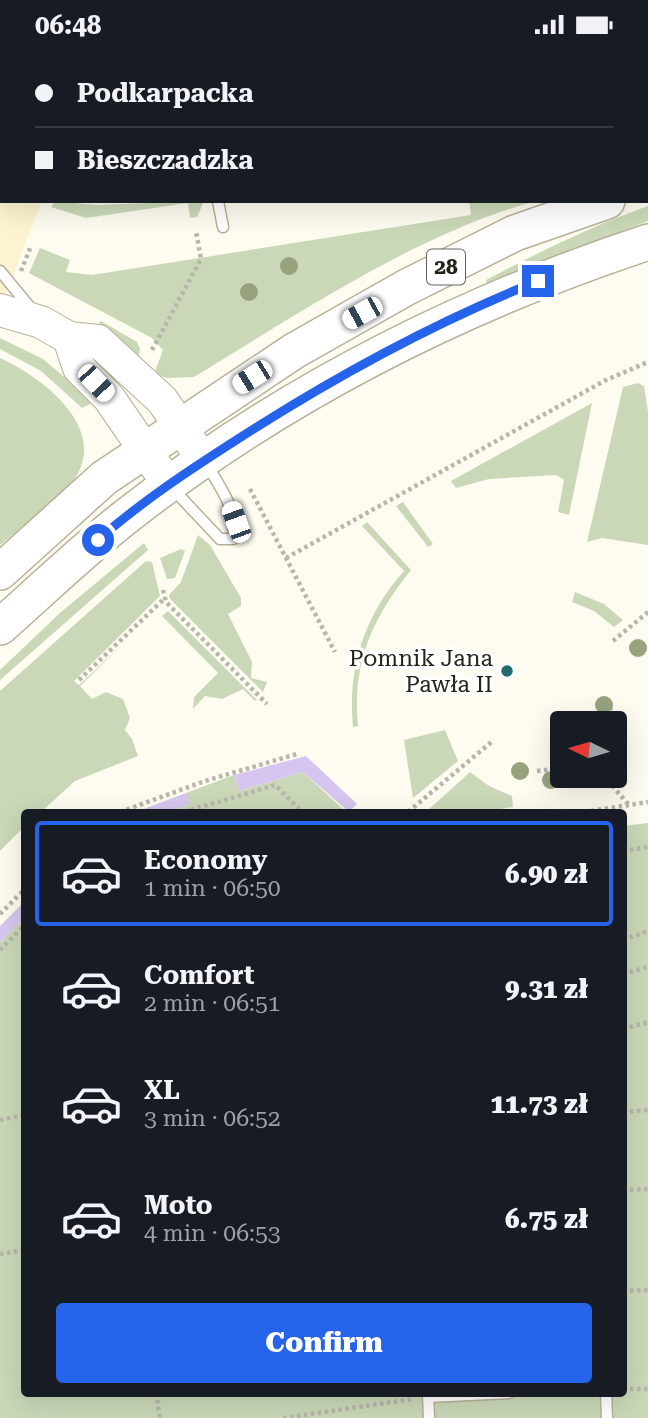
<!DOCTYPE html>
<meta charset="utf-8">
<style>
body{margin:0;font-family:"Roboto Serif",serif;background:#242831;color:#f1f3f6;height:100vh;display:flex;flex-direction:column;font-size:26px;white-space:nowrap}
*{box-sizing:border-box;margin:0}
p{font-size:23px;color:#9ea1a6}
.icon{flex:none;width:38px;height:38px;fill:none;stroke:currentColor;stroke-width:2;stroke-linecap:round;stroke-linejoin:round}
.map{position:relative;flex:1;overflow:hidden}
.panel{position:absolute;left:21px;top:760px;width:606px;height:588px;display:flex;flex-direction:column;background:#171b24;border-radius:7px;box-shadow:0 7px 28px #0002}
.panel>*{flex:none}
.banner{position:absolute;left:0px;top:0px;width:649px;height:154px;box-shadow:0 7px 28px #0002;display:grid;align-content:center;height:154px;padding:0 35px;background:#171b24}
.needle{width:46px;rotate:275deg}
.tools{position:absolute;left:550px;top:662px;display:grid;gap:14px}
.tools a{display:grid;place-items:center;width:77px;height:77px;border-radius:7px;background:#171b24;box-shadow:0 7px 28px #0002;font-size:35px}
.end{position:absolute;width:32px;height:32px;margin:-16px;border:9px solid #2563eb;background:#fff;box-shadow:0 0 0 4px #fff}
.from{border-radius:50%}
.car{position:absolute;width:21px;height:42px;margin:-21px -10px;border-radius:9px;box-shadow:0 0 5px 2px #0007;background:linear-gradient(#fff 24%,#345 0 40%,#fff 0 76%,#345 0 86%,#fff 0)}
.banner b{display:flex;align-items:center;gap:24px;height:66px;font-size:26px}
.banner b+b{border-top:2px solid #363941}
.banner i{width:18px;height:18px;background:#f1f3f6}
ul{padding:12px 0 0;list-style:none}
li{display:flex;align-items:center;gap:21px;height:105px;margin:0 14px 10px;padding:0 21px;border:4px solid transparent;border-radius:7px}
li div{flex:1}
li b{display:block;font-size:26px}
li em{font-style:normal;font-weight:800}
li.active{border-color:#2563eb}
li>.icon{width:63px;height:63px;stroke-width:1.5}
.action{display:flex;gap:14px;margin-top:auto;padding:14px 35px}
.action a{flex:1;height:80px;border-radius:7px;background:#2563eb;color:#fff;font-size:28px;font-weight:800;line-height:80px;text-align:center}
.status{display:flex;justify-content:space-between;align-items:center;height:49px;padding:0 35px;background:#171b24;direction:ltr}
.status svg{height:19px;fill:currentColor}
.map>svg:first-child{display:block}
.built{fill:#fcf3d0}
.green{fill:#cad8b7}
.building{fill:#d6c5ee}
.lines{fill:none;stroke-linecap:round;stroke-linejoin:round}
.service-casing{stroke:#b8b198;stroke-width:13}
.minor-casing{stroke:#b8b198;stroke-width:25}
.secondary-casing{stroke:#b8b198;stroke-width:34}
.primary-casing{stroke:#b8b198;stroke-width:38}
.path{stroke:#b8b5ab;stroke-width:4.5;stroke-dasharray:3.5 3.5;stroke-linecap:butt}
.service{stroke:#fff;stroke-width:10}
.minor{stroke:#fff;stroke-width:23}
.secondary{stroke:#fff;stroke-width:32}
.primary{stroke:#fff;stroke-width:35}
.tree{fill:#98a37d}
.route{stroke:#2563eb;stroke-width:9}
.poi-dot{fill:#216d6d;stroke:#fff;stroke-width:2.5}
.labels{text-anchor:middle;stroke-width:7;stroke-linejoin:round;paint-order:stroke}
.shield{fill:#fff;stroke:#66645d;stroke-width:2}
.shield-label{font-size:21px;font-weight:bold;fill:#252218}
.poi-label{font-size:23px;fill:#252218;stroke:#fff;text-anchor:end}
</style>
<div class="status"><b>06:48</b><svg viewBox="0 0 49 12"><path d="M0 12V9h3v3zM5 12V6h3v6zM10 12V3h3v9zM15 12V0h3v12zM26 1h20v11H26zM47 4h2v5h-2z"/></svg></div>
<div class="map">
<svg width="648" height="1369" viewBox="0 0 648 1369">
<rect width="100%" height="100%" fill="#fefcf1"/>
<path class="built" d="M0 119 2 152H42L0 260Z"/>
<path class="green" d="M0 0H119V2H2V61Z
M217 0H483L484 2H217Z
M55 152 95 156 204 152 197 168 190 169 188 154 86 169 51 158Z
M469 152H536C418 184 298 265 194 328L167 329 154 325 163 301 152 289 29 224 40 199 70 211 66 223 92 226 471 166Z
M648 157V172L487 235 486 231C539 203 592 177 648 157Z
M101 272 137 293 140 300 138 312 99 274Z
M0 289 43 310 94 353 82 359 41 322 0 300Z
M0 309C46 330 117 385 67 440 48 461 22 478 0 496Z
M638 334 644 337 648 363V496L602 489 587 493 623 338Z
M592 354 569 466 558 463 564 431 556 426 489 430 456 439 451 432Z
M403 453 433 495 428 498 396 457Z
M367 473 411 521C372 570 352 613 358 677L353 678C347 620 365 565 404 522L362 477Z
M198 486 210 496 241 549V557L228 565 252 613 251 629 267 633 263 643 170 550 169 546 181 533Z
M144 494 148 501 0 631V621L61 563Z
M181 500 185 502 175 529 167 530 160 509Z
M146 512 152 513 160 547 74 632 79 636 125 593 80 637 92 650 106 643 123 650 130 669 125 681 132 690 138 707 75 732 41 763H24V778L0 802V642Z
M575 543 604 555 623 571 614 578 594 562 572 553Z
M168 562 257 651 255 652 243 640 222 650 205 647 193 660 194 648 218 624 162 567Z
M445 681 458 712 413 749 404 691Z
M303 723 346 763H169L189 755 186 744 234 726 239 742Z
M470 723 489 737 512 747 513 758 482 763H426Z
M648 774V1369H0V893L24 869V1344H623V777Z"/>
<path class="building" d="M306 707 357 755 349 763 303 723 239 742 234 726Z
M186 744 190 755 169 763H136Z
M24 853V869L0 893V877Z"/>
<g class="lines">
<defs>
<path id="service" d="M218 152 223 178
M0 222 33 262
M171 438 220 490H233C238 460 220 438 205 413
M428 1344 429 1369
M606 1344 607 1369
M428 1348 509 1344"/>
<path id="minor" d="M607 0 608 2
M0 97 2 99"/>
<path id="secondary" d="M0 261 41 273 69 289 98 292 162 351 204 412
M69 289 79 319 109 349 169 436"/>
<path id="primary" d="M0 523 104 429 294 302 407 238 515 184 607 152
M0 578C42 541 83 501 128 466 284 344 461 255 648 193"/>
</defs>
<use href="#service" class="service-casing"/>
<use href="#minor" class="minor-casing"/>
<use href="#secondary" class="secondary-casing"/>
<use href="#primary" class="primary-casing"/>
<path class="path" d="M1 0 2 2
M28 0V2
M209 0V2
M493 0V2
M21 222 31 197
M152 301 201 210 196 182
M250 440 335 603
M286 509 606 331 648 313
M163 541 166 553 267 655
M613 592 648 563
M79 631 164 550
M606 674 611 659
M537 722 562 719
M603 726 629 756
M120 763 205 732 297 705
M184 763 275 736 302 763
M408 763 494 691
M584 763 648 753
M623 802 648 798
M0 865 24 841
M623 891 648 882
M0 901 24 877
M623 925 648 918
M623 980 648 973
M623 1063 648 1061
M0 1071 24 1066
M623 1141 648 1140
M0 1205 24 1201
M623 1242 648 1241
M623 1340H648
M156 1344 160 1369
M283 1369 413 1350"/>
<use href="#service" class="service"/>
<use href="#minor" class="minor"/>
<use href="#secondary" class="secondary"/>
<use href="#primary" class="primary"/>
</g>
<g class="tree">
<circle cx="289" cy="217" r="9"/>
<circle cx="249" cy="243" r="9"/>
<circle cx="638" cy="599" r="9"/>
<circle cx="604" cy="656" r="9"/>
<circle cx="520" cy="722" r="9"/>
<circle cx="551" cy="731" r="9"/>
</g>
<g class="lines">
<path class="route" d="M98 491C142 452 191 420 241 388 336 327 433 274 538 232"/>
</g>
<circle class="poi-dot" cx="507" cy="622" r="7"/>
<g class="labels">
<rect class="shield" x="427" y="200.5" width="38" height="35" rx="5"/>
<g class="shield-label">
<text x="446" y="225">28</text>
</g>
<g class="poi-label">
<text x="493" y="617">Pomnik Jana<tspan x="493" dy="26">Pawła II</tspan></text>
</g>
</g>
</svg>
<div class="tools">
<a><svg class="needle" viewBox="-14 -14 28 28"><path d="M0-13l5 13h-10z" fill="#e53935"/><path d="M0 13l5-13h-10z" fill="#9ea1a6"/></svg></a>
</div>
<i class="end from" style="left:98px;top:491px"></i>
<i class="end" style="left:538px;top:232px"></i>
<i class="car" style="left:362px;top:264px;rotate:241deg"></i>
<i class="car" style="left:252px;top:328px;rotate:238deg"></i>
<i class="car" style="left:96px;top:334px;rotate:137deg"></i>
<i class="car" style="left:236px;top:473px;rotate:340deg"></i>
<div class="banner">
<b><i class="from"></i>Podkarpacka</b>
<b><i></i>Bieszczadzka</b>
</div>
<section class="panel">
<ul>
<li class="active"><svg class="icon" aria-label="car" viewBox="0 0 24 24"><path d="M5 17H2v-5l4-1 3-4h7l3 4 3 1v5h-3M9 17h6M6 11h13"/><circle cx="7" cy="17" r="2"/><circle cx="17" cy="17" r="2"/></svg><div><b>Economy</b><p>1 min · 06:50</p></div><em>6.90 zł</em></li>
<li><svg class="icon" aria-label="car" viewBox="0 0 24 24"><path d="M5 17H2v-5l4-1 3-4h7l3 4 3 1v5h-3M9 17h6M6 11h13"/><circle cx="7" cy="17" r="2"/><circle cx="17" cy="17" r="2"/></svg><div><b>Comfort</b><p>2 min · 06:51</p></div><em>9.31 zł</em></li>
<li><svg class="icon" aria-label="car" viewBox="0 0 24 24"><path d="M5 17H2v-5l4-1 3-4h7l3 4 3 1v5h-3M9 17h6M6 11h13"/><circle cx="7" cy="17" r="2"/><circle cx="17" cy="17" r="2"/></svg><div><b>XL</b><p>3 min · 06:52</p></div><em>11.73 zł</em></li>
<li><svg class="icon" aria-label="car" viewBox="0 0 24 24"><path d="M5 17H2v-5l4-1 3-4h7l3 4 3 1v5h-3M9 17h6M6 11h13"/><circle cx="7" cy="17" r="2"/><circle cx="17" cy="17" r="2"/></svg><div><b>Moto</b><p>4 min · 06:53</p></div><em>6.75 zł</em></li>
</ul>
<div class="action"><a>Confirm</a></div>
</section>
</div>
